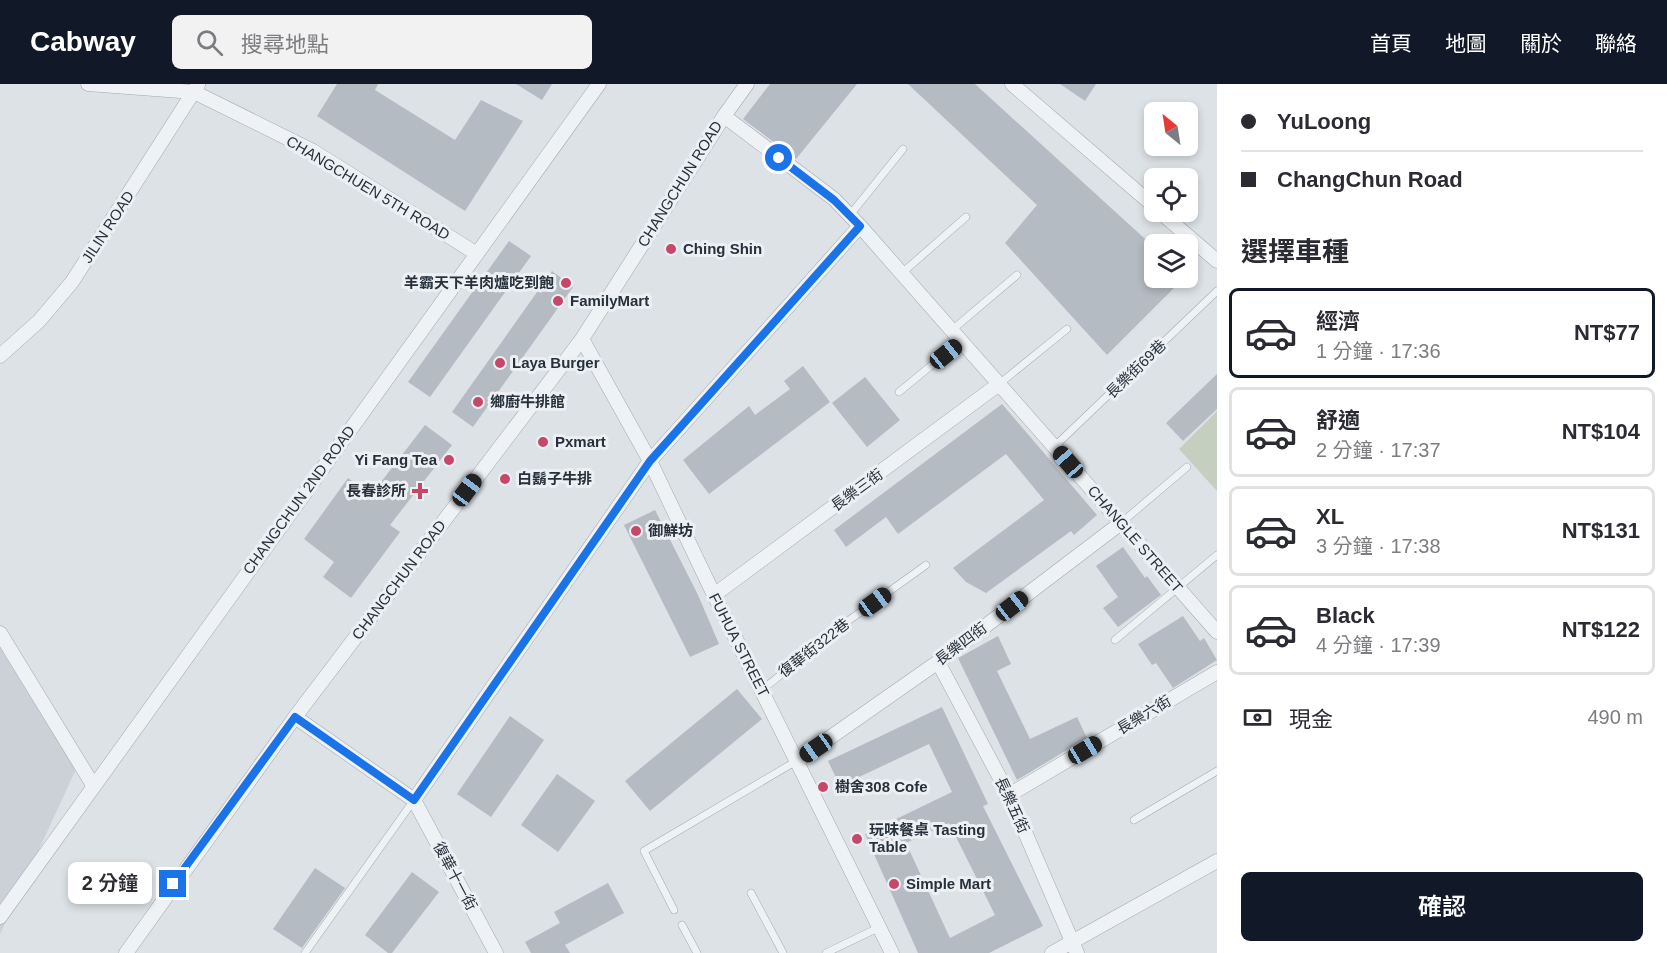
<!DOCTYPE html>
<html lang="zh-TW">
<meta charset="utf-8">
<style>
body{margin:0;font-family:Helvetica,"Noto Sans TC",sans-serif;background:#f2f2f3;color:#2b2b33;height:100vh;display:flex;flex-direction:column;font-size:22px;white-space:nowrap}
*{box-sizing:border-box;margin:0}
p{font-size:20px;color:#7c7c81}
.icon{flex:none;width:33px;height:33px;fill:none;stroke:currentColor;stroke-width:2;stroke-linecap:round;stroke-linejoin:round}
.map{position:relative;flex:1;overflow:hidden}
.drawer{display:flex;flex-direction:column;background:#fff;width:450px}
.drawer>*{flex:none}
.banner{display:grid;align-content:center;height:132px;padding:0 24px;background:#fff}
.needle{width:39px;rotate:330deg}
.tools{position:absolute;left:1144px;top:18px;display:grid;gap:12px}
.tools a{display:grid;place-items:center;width:54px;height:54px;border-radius:9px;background:#fff;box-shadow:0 3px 9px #0003;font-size:30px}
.end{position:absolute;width:27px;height:27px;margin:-14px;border:8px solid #1a73e8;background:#fff;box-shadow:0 0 0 3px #fff}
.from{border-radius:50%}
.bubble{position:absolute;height:42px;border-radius:9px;background:#fff;box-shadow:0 3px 9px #0003;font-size:20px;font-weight:600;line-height:42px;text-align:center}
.car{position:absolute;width:18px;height:36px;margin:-18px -9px;border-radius:8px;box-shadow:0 0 4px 2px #0007;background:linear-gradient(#222 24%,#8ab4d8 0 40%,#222 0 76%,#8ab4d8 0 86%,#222 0)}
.banner b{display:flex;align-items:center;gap:21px;height:57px;font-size:22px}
.banner b+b{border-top:2px solid #e1e1e2}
.banner i{width:15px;height:15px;background:#2b2b33}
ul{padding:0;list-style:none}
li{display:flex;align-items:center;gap:18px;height:90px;margin:0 12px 9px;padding:0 12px;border:3px solid #e1e1e2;border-radius:9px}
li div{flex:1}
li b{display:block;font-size:22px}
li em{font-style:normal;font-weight:600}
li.on{border-color:#111827}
li>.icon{width:54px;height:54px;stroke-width:1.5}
h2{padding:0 24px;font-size:27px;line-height:72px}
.pay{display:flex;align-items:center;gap:15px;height:66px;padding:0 24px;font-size:22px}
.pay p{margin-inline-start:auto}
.cta{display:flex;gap:12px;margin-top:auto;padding:12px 24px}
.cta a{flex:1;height:69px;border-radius:9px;background:#111827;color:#fff;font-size:24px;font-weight:600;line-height:69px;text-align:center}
header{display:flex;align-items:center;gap:36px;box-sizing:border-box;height:84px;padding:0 30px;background:#111827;color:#fff}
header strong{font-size:28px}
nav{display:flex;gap:33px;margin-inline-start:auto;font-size:21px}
.search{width:420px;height:54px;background:#f2f2f3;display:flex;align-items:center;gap:15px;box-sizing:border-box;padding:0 21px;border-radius:9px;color:#7c7c81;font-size:22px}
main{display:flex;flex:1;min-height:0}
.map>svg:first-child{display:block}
.built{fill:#cbd1d7}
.green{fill:#c5cfbf}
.building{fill:#b5bbc2;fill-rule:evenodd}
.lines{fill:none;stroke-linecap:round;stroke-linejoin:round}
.service-casing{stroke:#a3a9af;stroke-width:8}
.minor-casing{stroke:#a3a9af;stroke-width:15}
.service{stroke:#eff2f5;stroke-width:7}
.minor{stroke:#eff2f5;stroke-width:14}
.route{stroke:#1a73e8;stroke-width:8}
.poi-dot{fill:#c54869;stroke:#ecf0f4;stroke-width:2}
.labels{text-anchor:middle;stroke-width:6;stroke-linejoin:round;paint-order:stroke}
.street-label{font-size:15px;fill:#27313b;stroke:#ecf0f4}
.poi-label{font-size:15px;font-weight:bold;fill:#27313b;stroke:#ecf0f4;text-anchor:start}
</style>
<header>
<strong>Cabway</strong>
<div class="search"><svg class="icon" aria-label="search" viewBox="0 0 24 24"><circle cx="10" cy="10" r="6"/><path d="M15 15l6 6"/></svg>搜尋地點</div>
<nav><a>首頁</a><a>地圖</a><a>關於</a><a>聯絡</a></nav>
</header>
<main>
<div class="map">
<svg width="1217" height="869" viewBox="0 0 1217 869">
<rect width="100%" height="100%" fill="#dde2e6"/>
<path class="built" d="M0 553 77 683 0 850Z"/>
<path class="green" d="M1217 327V407L1179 365Z"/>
<path class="building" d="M337 0H378L375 6 455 56 481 16 523 37 465 127 317 32Z
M516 0H552L542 16Z
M770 0H857L796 75 743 35Z
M908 0H975L1155 164V194H1184L1107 271 1005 159 1037 121Z
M1060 0H1096L1085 17Z
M509 157 531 172 430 313 408 298Z
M552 187 573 203 473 343 452 328Z
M803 282 830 318 709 410 683 376 749 322 755 331 790 305 784 297Z
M1217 290V325L1183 357 1166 339Z
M865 293 900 336 867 363 832 319Z
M1002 320 1097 431 1074 451 1071 447 986 509 966 498 953 484 1044 416 1006 370 898 450 886 433 846 463 834 446Z
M425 341 452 361 390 441 400 448 351 514 323 493 334 478 304 455 348 394 371 411Z
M655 426 698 511 719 560 690 573 624 441Z
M1123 463 1145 494 1147 492 1161 511 1118 543 1103 524 1118 513 1096 482Z
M1183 532 1200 557 1204 554 1217 576 1173 604 1156 579 1152 581 1138 560Z
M998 552 1011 580 997 587 1030 655 1077 633 1087 654 1017 696 958 574Z
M737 605 762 635 650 727 625 697Z
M942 623 988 720 983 722 1043 842 989 869H918L865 750 952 708 929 660 840 702 828 677ZM949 739 995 831 950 854 906 759Z
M510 632 544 656 491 733 457 710Z
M557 690 595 717 558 768 521 741Z
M315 784 345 804 302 864 273 845Z
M412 788 439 808 392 869H388L365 851Z
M608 799 624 829 565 861 570 869H531L525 858 560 839 554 828Z"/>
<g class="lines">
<defs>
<path id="service" d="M850 131 903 65
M902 189 966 133
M952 246 1017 191
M999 300 1067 245
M899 308 961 257
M1055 362 1217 207
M1121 439 1187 383
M1115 556 1217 471
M762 606 841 542 926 481
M1134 736 1217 687
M751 809 783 869
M674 826 644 767 798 676
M682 841 697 869
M305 869 414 716
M826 869 880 843"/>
<path id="minor" d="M88 0 194 8 313 67 477 170
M1012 0 1155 123
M724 32 834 115 860 142 1217 548
M1160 128 1217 177
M582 255 650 377 714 511 892 869
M0 272 39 237 72 198 198 1
M714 511 999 300
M0 549 93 701
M938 578 1009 711 1077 869
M295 633 414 716 650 377 860 142
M798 676 938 578 1121 439
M1009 711 1217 588
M414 716 496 869
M0 833 599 0
M126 869 295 633 582 255 724 32 747 0
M1052 869 1217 777"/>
</defs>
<use href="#service" class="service-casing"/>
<use href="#minor" class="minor-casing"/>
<use href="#service" class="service"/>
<use href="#minor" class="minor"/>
</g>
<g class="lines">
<path class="route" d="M173 800 295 633 414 716 650 377 860 142 834 116 779 74"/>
</g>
<g class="poi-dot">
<circle cx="671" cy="165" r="6"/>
<circle cx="566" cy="199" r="6"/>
<circle cx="558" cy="217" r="6"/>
<circle cx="500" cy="279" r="6"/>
<circle cx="478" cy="318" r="6"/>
<circle cx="543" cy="358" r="6"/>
<circle cx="449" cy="376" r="6"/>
<circle cx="505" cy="395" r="6"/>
<path d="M417 398h6v6h6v6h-6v6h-6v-6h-6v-6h6z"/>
<circle cx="636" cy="447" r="6"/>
<circle cx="823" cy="703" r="6"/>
<circle cx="857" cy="755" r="6"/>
<circle cx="894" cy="800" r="6"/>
</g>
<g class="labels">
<g class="street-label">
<text transform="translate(680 100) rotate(-58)" y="5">CHANGCHUN ROAD</text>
<text transform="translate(368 104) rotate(31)" y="5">CHANGCHUEN 5TH ROAD</text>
<text transform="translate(108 143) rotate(-57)" y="5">JILIN ROAD</text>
<text transform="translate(1136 285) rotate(-44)" y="5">長樂街69巷</text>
<text transform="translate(857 406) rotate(-36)" y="5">長樂三街</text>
<text transform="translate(299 416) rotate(-54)" y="5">CHANGCHUN 2ND ROAD</text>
<text transform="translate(1135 455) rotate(49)" y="5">CHANGLE STREET</text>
<text transform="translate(399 496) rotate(-53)" y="5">CHANGCHUN ROAD</text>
<text transform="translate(961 560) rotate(-37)" y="5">長樂四街</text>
<text transform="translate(739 561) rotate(63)" y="5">FUHUA STREET</text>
<text transform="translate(814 564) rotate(-38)" y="5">復華街322巷</text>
<text transform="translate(1144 631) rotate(-31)" y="5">長樂六街</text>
<text transform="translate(1012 721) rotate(65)" y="5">長樂五街</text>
<text transform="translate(455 792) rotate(62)" y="5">復華十一街</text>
</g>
<g class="poi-label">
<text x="683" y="170">Ching Shin</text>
<text x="554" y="204" text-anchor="end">羊霸天下羊肉爐吃到飽</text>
<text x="570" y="222">FamilyMart</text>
<text x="512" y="284">Laya Burger</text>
<text x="490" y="323">鄉廚牛排館</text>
<text x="555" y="363">Pxmart</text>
<text x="437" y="381" text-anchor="end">Yi Fang Tea</text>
<text x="517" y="400">白鬍子牛排</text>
<text x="406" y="412" text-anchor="end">長春診所</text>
<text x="648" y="452">御鮮坊</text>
<text x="835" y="708">樹舍308 Cofe</text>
<text x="869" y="751">玩味餐桌 Tasting<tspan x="869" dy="17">Table</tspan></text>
<text x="906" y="805">Simple Mart</text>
</g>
</g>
</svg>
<div class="tools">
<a><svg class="needle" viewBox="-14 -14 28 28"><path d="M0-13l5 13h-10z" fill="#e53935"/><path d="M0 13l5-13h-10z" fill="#7c7c81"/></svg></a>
<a><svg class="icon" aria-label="locate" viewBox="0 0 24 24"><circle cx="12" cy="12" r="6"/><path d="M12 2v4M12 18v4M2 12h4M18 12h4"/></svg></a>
<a><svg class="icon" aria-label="layers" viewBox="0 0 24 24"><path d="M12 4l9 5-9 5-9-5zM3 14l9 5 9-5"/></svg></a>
</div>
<i class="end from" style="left:779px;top:74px"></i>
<i class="end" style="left:173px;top:800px"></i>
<div class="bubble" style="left:68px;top:778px;width:84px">2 分鐘</div>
<i class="car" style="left:946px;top:270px;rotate:51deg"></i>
<i class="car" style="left:1068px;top:378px;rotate:319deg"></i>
<i class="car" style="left:467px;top:406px;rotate:37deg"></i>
<i class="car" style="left:875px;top:518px;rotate:54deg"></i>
<i class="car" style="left:1012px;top:522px;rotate:52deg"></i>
<i class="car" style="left:816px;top:664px;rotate:235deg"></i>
<i class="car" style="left:1085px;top:666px;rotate:59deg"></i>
</div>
<section class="drawer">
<div class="banner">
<b><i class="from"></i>YuLoong</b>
<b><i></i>ChangChun Road</b>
</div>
<h2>選擇車種</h2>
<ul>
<li class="on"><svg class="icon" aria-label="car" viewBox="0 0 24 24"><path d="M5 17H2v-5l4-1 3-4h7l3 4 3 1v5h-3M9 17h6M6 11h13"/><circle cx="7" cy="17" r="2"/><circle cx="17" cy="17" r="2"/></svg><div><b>經濟</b><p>1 分鐘 · 17:36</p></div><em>NT$77</em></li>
<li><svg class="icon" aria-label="car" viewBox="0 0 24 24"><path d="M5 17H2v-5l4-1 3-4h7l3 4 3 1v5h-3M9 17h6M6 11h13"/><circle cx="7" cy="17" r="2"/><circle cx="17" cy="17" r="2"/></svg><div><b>舒適</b><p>2 分鐘 · 17:37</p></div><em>NT$104</em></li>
<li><svg class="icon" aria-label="car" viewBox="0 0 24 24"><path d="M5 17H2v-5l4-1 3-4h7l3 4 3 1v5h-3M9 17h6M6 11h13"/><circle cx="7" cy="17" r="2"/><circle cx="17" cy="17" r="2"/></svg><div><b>XL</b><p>3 分鐘 · 17:38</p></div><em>NT$131</em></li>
<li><svg class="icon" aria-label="car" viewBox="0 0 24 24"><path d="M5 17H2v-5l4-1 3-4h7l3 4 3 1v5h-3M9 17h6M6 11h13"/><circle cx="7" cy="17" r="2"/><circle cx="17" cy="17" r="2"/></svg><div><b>Black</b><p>4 分鐘 · 17:39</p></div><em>NT$122</em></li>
</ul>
<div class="pay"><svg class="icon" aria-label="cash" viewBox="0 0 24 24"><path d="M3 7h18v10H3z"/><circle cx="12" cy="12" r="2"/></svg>現金<p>490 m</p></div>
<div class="cta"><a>確認</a></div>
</section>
</main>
